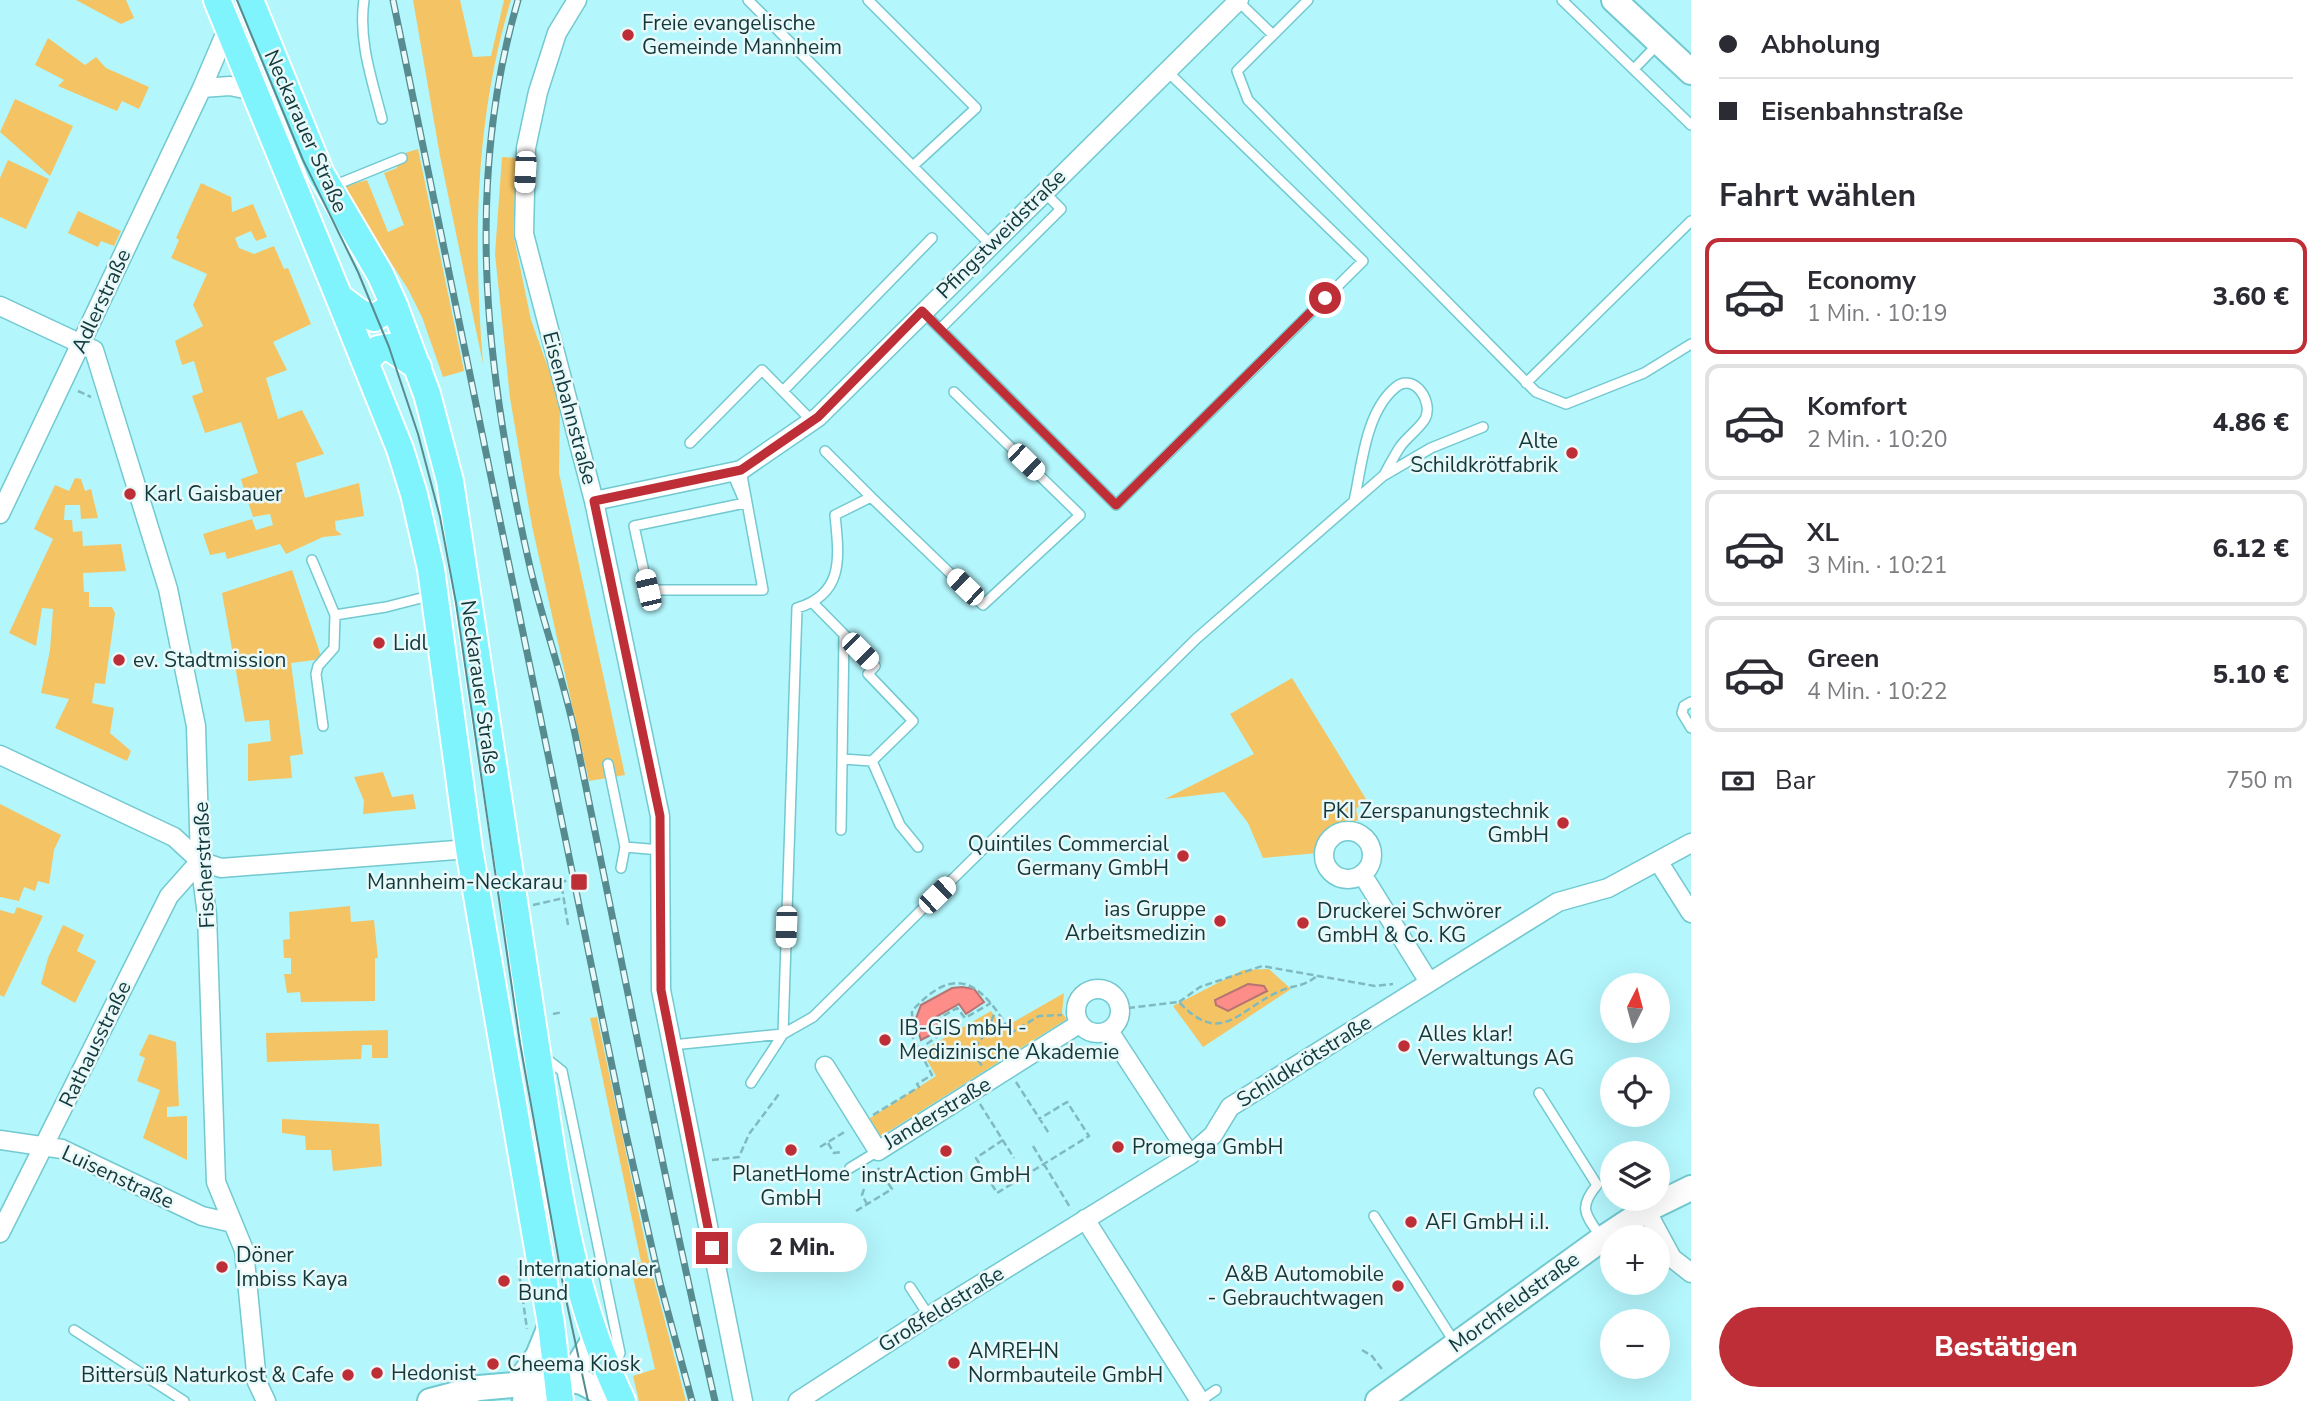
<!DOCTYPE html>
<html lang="de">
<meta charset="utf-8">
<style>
body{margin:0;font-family:"Nunito Sans",sans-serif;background:#f2f2f3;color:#2b2b33;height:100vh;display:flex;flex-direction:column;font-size:26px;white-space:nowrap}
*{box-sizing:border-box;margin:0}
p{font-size:23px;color:#7c7c81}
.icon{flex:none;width:38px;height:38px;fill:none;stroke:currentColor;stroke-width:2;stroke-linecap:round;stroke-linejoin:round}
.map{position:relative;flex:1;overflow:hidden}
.panel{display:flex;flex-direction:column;background:#fff;width:630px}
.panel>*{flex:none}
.top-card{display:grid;align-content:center;height:154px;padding:0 28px;background:#fff}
.needle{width:46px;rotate:6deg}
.tools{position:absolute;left:1600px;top:973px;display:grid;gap:14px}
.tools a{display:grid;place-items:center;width:70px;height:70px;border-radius:50%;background:#fff;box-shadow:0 7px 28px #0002;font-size:35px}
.end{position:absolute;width:32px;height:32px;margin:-16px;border:9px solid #be2e37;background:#fff;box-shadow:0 0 0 4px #fff}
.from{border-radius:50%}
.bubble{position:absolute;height:49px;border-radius:24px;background:#fff;box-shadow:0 7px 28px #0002;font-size:23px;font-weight:800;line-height:49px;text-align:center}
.car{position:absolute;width:21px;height:42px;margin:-21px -10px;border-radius:9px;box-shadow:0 0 5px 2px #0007;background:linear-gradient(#fff 24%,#345 0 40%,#fff 0 76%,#345 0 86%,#fff 0)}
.top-card b{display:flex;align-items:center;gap:24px;height:66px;font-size:26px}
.top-card b+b{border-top:2px solid #e1e1e2}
.top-card i{width:18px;height:18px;background:#2b2b33}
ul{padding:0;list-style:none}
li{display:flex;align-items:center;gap:21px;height:116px;margin:0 14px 10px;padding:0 14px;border:4px solid #e1e1e2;border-radius:14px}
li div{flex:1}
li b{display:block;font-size:26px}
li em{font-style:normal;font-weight:800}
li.active{border-color:#be2e37}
li>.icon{width:63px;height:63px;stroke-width:1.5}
h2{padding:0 28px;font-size:32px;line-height:84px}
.pay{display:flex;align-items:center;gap:18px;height:77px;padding:0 28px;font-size:26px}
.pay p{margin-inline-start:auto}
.action{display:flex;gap:14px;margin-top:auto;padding:14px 28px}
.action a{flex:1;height:80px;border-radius:42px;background:#be2e37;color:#fff;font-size:28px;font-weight:800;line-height:80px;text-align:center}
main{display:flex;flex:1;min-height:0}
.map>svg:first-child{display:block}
.green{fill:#f4c464}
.water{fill:#fc8d89;stroke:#b67472;stroke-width:2}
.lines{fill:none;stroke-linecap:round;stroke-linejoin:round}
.lane-casing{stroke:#72c9d0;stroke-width:12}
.street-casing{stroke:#72c9d0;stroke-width:21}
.secondary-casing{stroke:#72c9d0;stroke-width:28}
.primary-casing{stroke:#fff;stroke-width:30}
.path{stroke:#80babf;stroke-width:2.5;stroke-dasharray:7 3.5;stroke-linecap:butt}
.lane{stroke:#fff;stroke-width:9}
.street{stroke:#fff;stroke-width:18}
.secondary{stroke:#fff;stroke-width:24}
.primary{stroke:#80f4fd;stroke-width:26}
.tram{stroke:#588b8f;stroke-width:2}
.rail-casing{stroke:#588b8f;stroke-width:7}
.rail{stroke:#e9f9fa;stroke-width:4.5;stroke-dasharray:13;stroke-linecap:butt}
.route{stroke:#be2e37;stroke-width:9}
.poi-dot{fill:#be2e37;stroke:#e9f9fa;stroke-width:2.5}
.labels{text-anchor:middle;stroke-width:5;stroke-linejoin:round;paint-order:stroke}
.poi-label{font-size:21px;fill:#12383b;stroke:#e9f9fa;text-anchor:start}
.street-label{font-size:21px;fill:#12383b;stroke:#e9f9fa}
</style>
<main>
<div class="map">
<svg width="1691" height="1401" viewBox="0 0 1691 1401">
<rect width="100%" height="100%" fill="#b3f6fc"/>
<path class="green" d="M76 0H126L134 18 121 24Z
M413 0H460L473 57 491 56 504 0H511C475 119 473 241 483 364L440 156Z
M48 38 85 65 96 57 106 68 149 87 139 109 122 101 117 111 58 86 64 80 35 65Z
M15 99 73 126 50 176 0 132Z
M418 149 464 371 443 377 422 317 408 289 342 187 367 180 388 232 404 225 384 173 397 168 392 157Z
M502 157 517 158 513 233 531 320 560 401 559 473 625 775 589 781 532 526 510 398 495 254Z
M8 160 49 179 26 229 0 217V178Z
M201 183 231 197 232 212 253 204 267 237 256 241 251 231 235 238 239 248 254 254 274 246 284 269 288 268 311 324 273 342 287 370 266 378 278 419 302 410 324 454 296 463 305 498 359 483 364 516 335 521 336 530 342 535 323 537 286 554 280 544 227 559 225 552 210 555 203 534 252 519 256 530 273 525 270 514 253 517 242 483 241 479 258 473 241 422 205 433 192 396 203 392 194 361 182 365 175 341 203 326 193 305 207 274 171 258 179 240 176 238Z
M78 211 121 231 114 246 101 241 98 247 68 233Z
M75 478 81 479 85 491 91 489 98 518 81 519 80 505H65L64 520H72L73 532 82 531 83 546 121 544 126 571 83 573 84 592H89V607H112L115 613 105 684 95 683 92 703 114 708 110 733 131 751 127 761 55 728 69 699 41 693 50 650 53 609 42 608 36 646 9 633 53 539 34 529 55 485 69 491Z
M292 570 322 659 291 663 303 754 290 756 292 778 248 781V744L271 741 269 720 245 722 222 593Z
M1292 678 1366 799 1356 809 1358 820 1326 834 1318 853 1263 858 1248 823 1224 792 1165 799 1254 754 1230 714Z
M383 772 392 797 413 794 416 809 363 814 364 801 354 777Z
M0 804 61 835 54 850 49 884 38 881 35 891 24 887 19 901 0 897Z
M350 906 351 922 374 920 378 958H375V1001L301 1002 300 992 287 993 284 974H291V958H284L283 940 290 939 289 912Z
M17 907 43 916 4 997 0 995V910L14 914Z
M63 925 84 935 77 951 96 961 75 1003 41 984 48 958Z
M1269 969 1291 989 1203 1047 1173 1006 1243 970Z
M1064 993 1062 1013 1067 1019 878 1138 867 1120 936 1076 922 1051 991 1011 1003 1028Z
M597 1017 649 1261 686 1401H639L633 1376 655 1369 630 1265 641 1262 590 1018Z
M388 1030V1058H372V1045H362L361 1059 267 1062 266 1033Z
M149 1034 176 1042 179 1106 167 1107V1117L187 1116V1160L143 1138 160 1090 137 1081 145 1058 139 1055Z
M282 1119 379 1124 382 1166 333 1171 331 1150H306L305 1136 282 1133Z"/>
<path class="water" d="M1248 984 1264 986 1267 991 1228 1011 1216 1005 1215 1000Z
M962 987 974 989 984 1002 966 1014 959 1004 934 1018 940 1030 921 1040 915 1021 921 1005 952 988Z"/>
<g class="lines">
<defs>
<path id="lane" d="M364 0C358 40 372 80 382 119
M748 0 990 244
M868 0 976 108 913 166
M1562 0 1691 125
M1238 1 1273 35 1237 71 1248 100 1536 392 1566 404 1644 373 1691 344
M1273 35 1308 0
M1634 69 1657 45
M333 186 402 158
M922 311 1116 505 1363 261 1167 71
M940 329 1061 209 1044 192
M1526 383 1691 221
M783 391 932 238
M690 443 762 370 812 421
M732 473 745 503 634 526 648 590H763L741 470
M871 497 983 605 1080 515 954 392
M1354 501C1362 466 1365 412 1396 387 1414 372 1434 402 1425 419 1419 429 1407 437 1400 447 1394 456 1389 466 1384 475
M312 560 335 615 334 648 318 666 316 674 323 726
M813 603 875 666 868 674 913 721 872 761 900 825 918 847
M335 615 386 607 433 595
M1691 702 1684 706 1682 713 1691 728
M842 759 872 761
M608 764 625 847 621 868
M841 830 844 635
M625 847 661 850
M672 1045 783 1034 813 1017 1196 639 1383 476 1431 448 1483 427
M543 1056 562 1071 620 1353 614 1369
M751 1083 783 1034 797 608C845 594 839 556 835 515L871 497 825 451
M1539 1093 1597 1185C1578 1208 1585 1214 1601 1237
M850 1168 878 1151
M1374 1216 1455 1343
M910 1287 929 1316
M74 1330 184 1401
M1200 1401 1216 1390"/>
<path id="street" d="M577 0 557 33 538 92 526 148 524 234 594 501 660 816 661 990 743 1401
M202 88 230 86 254 91
M0 306 94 350 168 589 196 726 200 861 207 915 216 1182 244 1250 257 1382 266 1401
M594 501 741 470 818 417 1239 0
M0 514 202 88 228 27
M0 755 174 837 200 861 221 868 469 849
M1324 855a24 24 0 1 1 48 0a24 24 0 1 1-48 0Z
M1658 861 1691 913
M1362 874 1429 982
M1076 1011a22 22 0 1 1 44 0a22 22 0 1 1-44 0Z
M1109 1031 1190 1155
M825 1066 878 1151 1079 1024
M0 1140 62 1149 202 1216 233 1223
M1646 1210 1672 1258 1691 1273
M1085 1219 1200 1401
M0 1233 169 896 200 861
M798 1401 929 1316 1190 1155 1213 1135 1230 1107 1558 902 1608 888 1691 843"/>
<path id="secondary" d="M1614 0 1691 72
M518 1383 538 1356 551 1324
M430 1401 479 1388 569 1380 582 1382 618 1401
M525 1401 569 1380 594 1340
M1378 1401 1602 1239 1646 1210 1691 1188"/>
<path id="primary" d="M217 0 339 297 400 449 414 494 431 569 469 849 551 1324 560 1401
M250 0 321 174 380 274 394 305 427 394 450 481C478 663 504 845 533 1026 553 1155 565 1282 622 1401
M339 297 359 312 374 318 394 305
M365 362 378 349 389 347 418 367"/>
</defs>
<use href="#lane" class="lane-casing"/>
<use href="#street" class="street-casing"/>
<use href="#secondary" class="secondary-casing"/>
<use href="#primary" class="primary-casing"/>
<path class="path" d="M78 391 91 397
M533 905 564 898
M568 925 561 882 569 880
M1179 1002 1200 987 1262 966 1375 986 1393 984
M1128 1008 1179 1002C1221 1047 1238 1010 1278 992 1294 984 1300 989 1317 976
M1069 1010C1065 965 1147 979 1125 1026
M553 1014 563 1012
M918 1050 944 1032 938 1019 957 1008 965 1018 991 1003
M972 1051 982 1066
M924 1058C966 1060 980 1051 995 1012
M1016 1082 1050 1135
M980 1104 1014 1158
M873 1115 919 1087 917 1084 932 1075 913 1038 912 1011C958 960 983 986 1011 1033L1039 1016 1062 1015
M1003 1140 976 1158 997 1193 1089 1136 1067 1102 1039 1119
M828 1143 834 1153 841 1152
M1033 1146 1071 1209
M820 1147 846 1131
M712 1160 739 1157 749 1134 779 1094
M864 1189 862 1195 867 1204
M856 1211 892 1189 878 1168
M518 1266 527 1329
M1362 1350 1372 1356 1384 1372"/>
<use href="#lane" class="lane"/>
<use href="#street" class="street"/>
<use href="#secondary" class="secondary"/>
<use href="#primary" class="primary"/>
<path class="tram" d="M237 0 303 160 358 272 389 347 418 434 440 517 456 603 520 1043 564 1290 588 1401"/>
<defs>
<path id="rail" d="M393 0 626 1134 660 1283 692 1401
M518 0C463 188 487 380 530 567 543 623 563 677 575 734 621 956 664 1180 715 1401"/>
</defs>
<use href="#rail" class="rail-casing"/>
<use href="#rail" class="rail"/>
</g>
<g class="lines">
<path class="route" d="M712 1248 661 990 660 816 594 501 741 470 818 417 922 311 1116 505 1325 298"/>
</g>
<g class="poi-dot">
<circle cx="628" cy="35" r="7"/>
<circle cx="1572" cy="453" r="7"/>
<circle cx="130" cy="494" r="7"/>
<circle cx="379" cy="643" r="7"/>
<circle cx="119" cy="660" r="7"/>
<circle cx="1563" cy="823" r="7"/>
<circle cx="1183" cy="856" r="7"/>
<rect x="570" y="873" width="18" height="18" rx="3.5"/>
<circle cx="1220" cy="921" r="7"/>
<circle cx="1303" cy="923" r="7"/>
<circle cx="885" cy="1040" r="7"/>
<circle cx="1404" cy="1046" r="7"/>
<circle cx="1118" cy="1147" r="7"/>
<circle cx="791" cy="1150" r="7"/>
<circle cx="946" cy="1151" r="7"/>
<circle cx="1411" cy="1222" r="7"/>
<circle cx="222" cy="1267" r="7"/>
<circle cx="504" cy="1281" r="7"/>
<circle cx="1398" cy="1286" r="7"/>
<circle cx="954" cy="1363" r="7"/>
<circle cx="493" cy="1364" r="7"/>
<circle cx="377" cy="1373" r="7"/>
<circle cx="348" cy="1375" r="7"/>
</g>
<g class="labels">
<g class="poi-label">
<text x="642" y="30">Freie evangelische<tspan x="642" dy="24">Gemeinde Mannheim</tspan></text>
<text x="1558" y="448" text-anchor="end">Alte<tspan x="1558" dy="24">Schildkrötfabrik</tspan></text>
<text x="144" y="501">Karl Gaisbauer</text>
<text x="393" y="650">Lidl</text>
<text x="133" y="667">ev. Stadtmission</text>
<text x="1549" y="818" text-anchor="end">PKI Zerspanungstechnik<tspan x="1549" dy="24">GmbH</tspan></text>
<text x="1169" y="851" text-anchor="end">Quintiles Commercial<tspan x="1169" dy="24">Germany GmbH</tspan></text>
<text x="563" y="889" text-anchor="end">Mannheim-Neckarau</text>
<text x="1206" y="916" text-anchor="end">ias Gruppe<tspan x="1206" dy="24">Arbeitsmedizin</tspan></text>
<text x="1317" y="918">Druckerei Schwörer<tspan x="1317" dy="24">GmbH &amp; Co. KG</tspan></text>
<text x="899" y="1035">IB-GIS mbH -<tspan x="899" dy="24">Medizinische Akademie</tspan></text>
<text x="1418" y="1041">Alles klar!<tspan x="1418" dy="24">Verwaltungs AG</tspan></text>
<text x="1132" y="1154">Promega GmbH</text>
<text x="791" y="1181" text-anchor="middle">PlanetHome<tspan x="791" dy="24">GmbH</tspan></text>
<text x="946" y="1182" text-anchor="middle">instrAction GmbH</text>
<text x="1425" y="1229">AFI GmbH i.I.</text>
<text x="236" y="1262">Döner<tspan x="236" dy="24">Imbiss Kaya</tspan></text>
<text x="518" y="1276">Internationaler<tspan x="518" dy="24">Bund</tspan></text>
<text x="1384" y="1281" text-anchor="end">A&amp;B Automobile<tspan x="1384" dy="24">- Gebrauchtwagen</tspan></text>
<text x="968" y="1358">AMREHN<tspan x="968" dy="24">Normbauteile GmbH</tspan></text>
<text x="507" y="1371">Cheema Kiosk</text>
<text x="391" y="1380">Hedonist</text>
<text x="334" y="1382" text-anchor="end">Bittersüß Naturkost &amp; Cafe</text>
</g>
<g class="street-label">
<text transform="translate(306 131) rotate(66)" y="7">Neckarauer Straße</text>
<text transform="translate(1001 234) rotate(-45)" y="7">Pfingstweidstraße</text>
<text transform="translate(101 301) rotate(-65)" y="7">Adlerstraße</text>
<text transform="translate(570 408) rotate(75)" y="7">Eisenbahnstraße</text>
<text transform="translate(480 687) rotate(82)" y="7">Neckarauer Straße</text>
<text transform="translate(204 865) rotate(-93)" y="7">Fischerstraße</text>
<text transform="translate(95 1044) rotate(-64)" y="7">Rathausstraße</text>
<text transform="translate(1304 1061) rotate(-32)" y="7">Schildkrötstraße</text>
<text transform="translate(937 1113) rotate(-31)" y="7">Janderstraße</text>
<text transform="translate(118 1177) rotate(25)" y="7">Luisenstraße</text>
<text transform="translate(1514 1302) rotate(-36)" y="7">Morchfeldstraße</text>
<text transform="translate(941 1309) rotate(-32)" y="7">Großfeldstraße</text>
</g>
</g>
</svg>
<div class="tools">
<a><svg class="needle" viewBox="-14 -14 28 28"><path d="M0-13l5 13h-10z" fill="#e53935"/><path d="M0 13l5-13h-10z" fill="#7c7c81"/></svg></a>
<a><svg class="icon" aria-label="locate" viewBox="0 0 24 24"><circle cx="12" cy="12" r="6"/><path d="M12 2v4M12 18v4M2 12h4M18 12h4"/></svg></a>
<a><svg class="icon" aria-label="layers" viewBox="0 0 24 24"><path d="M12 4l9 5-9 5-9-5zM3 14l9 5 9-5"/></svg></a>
<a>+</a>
<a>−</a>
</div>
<i class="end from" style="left:1325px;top:298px"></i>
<i class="end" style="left:712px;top:1248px"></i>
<div class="bubble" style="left:737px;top:1223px;width:130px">2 Min.</div>
<i class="car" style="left:525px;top:172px;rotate:183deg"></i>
<i class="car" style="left:1026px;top:462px;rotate:134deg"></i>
<i class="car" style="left:965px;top:587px;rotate:314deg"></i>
<i class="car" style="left:648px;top:590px;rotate:347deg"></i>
<i class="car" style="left:860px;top:651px;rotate:135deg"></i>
<i class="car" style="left:937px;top:895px;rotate:46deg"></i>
<i class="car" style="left:786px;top:927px;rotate:182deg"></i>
</div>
<section class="panel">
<div class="top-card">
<b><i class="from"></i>Abholung</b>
<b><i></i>Eisenbahnstraße</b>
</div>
<h2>Fahrt wählen</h2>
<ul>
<li class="active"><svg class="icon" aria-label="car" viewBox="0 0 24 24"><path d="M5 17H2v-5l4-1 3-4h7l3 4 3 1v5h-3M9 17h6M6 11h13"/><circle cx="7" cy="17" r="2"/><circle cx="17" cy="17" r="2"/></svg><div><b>Economy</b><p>1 Min. · 10:19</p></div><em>3.60 €</em></li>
<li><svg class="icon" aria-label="car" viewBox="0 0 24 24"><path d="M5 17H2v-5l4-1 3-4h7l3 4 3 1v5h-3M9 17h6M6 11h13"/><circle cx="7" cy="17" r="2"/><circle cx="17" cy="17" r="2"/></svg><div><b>Komfort</b><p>2 Min. · 10:20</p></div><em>4.86 €</em></li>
<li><svg class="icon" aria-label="car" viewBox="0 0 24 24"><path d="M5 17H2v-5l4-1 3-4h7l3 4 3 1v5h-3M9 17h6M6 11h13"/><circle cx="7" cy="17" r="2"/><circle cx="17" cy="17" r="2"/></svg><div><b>XL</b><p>3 Min. · 10:21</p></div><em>6.12 €</em></li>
<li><svg class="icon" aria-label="car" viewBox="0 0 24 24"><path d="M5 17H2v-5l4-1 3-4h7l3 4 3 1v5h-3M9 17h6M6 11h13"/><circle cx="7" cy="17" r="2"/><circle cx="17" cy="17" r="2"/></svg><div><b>Green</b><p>4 Min. · 10:22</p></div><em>5.10 €</em></li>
</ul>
<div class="pay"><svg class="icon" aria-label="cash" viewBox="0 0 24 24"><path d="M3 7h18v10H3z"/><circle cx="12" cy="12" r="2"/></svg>Bar<p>750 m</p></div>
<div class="action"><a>Bestätigen</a></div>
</section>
</main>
